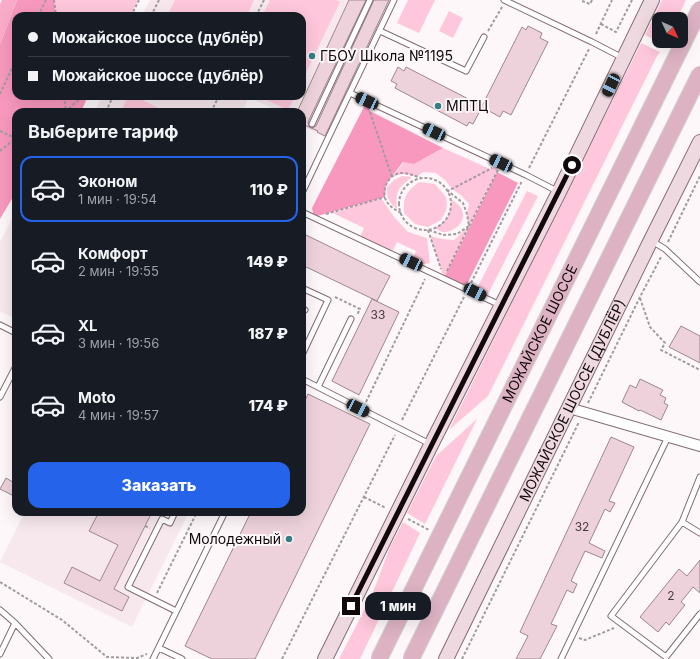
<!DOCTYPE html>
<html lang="ru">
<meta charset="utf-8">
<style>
body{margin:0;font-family:Inter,sans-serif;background:#20242c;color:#f1f3f6;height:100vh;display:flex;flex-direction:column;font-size:15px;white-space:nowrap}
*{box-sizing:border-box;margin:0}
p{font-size:13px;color:#9ea1a6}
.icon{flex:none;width:22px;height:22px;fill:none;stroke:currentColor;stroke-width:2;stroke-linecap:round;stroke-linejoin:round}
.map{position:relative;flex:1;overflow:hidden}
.side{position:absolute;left:12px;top:108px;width:294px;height:408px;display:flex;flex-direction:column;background:#171b24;border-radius:12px;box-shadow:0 4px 16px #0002}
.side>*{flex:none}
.hud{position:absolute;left:12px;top:12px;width:294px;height:88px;border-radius:12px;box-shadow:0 4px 16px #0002;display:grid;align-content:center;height:88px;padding:0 16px;background:#171b24}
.needle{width:26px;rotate:134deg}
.tools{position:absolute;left:652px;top:12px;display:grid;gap:8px}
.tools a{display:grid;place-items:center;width:36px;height:36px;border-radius:8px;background:#171b24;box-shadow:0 4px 16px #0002;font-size:20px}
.end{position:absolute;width:18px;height:18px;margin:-9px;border:5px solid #11090c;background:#fff;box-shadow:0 0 0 2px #fff}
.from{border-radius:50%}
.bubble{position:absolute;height:28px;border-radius:12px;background:#171b24;box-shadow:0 4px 16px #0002;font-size:13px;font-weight:800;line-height:28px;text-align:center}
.car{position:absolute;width:12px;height:24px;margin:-12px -6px;border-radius:5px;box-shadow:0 0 3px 1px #0007;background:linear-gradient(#222 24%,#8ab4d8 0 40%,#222 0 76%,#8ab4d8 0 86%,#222 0)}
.hud b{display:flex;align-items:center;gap:14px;height:38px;font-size:15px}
.hud b+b{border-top:1px solid #363941}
.hud i{width:10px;height:10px;background:#f1f3f6}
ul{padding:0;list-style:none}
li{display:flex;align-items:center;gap:12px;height:66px;margin:0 8px 6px;padding:0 8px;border:2px solid transparent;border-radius:12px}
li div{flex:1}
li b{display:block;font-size:15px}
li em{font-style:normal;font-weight:800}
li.current{border-color:#2563eb}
li>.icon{width:36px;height:36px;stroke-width:1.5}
h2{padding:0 16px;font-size:18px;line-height:48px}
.cta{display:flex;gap:8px;margin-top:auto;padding:8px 16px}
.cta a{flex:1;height:46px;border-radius:12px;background:#2563eb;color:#fff;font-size:16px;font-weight:800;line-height:46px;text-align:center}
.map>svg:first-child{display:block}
.built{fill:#f6e8ed}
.green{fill:#fec7db}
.forest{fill:#f898be}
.water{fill:#f9abc8}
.building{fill:#edd2db;stroke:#9e868f}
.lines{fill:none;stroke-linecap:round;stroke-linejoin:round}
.lane-casing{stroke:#836c74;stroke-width:7}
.street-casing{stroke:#836c74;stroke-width:12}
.secondary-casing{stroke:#836c74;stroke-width:16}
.path{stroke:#a39c9f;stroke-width:2;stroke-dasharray:3 2;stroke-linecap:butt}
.lane{stroke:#fff;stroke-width:5}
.street{stroke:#fff;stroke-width:10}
.secondary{stroke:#eed9e1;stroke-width:14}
.primary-bridge-casing{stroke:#d4d3d3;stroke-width:18;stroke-linecap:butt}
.primary-bridge{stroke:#ddb3c3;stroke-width:16}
.route{stroke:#11090c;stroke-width:5}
.poi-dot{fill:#357d85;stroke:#fdf7f9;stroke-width:1.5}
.labels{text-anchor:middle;stroke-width:4;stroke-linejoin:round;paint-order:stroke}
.number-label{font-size:12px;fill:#483b40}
.poi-label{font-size:14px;fill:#11090c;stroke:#fdf7f9;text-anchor:start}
.street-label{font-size:14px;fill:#11090c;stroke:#fdf7f9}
</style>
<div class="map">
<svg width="700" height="659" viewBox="0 0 700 659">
<rect width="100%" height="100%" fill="#fdf7f9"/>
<path class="built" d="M150 0H391L326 138 302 126V112H280L249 97 242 112H94L102 96H302V16H142Z
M16 211V319L0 311V242Z
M25 512H189L132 627 0 562Z"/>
<path class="green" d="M54 0H138L130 16H56Z
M175 0H254L247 16H167Z
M270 0H336L340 2 302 81V16H262Z
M408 0H435L419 33 397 23Z
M662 0H686L677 19H659V41H666L665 45 645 35Z
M449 11 463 18 453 38 439 31Z
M641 43 660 52 657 56 488 396 449 430Z
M128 96H135L166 112H121Z
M258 96H295L288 110Z
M443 148 490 169 501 163 469 226 444 278 430 236 442 239 454 240 469 226 467 214 469 204 462 196 452 189 445 180 436 173 423 172 416 177C406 173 402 173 392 177L404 162 414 164Z
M402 176 412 177C398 188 395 192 397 209 388 202 387 198 387 187L394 180Z
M419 182 435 184 446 197 447 204 446 211 441 220 428 227 415 224 404 213C403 197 406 192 419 182Z
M527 191 538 196 486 298 475 292Z
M381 198 394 217 408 232 427 238 430 263 420 265 412 261 416 251 397 242 392 252 360 237 364 228 333 213Z
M451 199C455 202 460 205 462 210 467 221 455 232 444 232 441 232 438 230 435 228 448 220 452 214 451 199Z
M477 419 425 524 407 513 436 456Z
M403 522 420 533 360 659H339L372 595 390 547Z"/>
<path class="forest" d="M17 0H54L56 16H16V96H88L81 112H16V192L0 219V44Z
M367 101 370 111 443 148 414 164 403 162 386 184 385 197 314 217 312 208Z
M497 172 518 183 465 288 444 278Z"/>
<path class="water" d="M2 0H17L0 44V4Z"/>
<path class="building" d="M349 0H366L308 122 309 126 311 128 314 127 316 126 374 0H389L325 136 317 132 318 131 302 124V112H297Z
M528 26 542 33 540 38 548 42 511 115 503 111 500 117 482 107 473 124 469 122 467 126 395 88 397 84 391 81 398 67 404 71 406 67 482 106 522 27 526 30Z
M306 235 390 276 377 301 302 265V243Z
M372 299 399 312 359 395 332 381Z
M681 326 700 336V363L669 347Z
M640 379 663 390 660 395 666 398 664 403 668 405 661 420 640 410 639 411 622 402 630 385 636 388Z
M308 394 370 424 255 659H212L185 646 251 512H302V407Z
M611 437 634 447 609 501 615 503 610 512 605 509 589 543 605 551 602 558 585 551 571 581 577 584 573 593 567 590 551 624 557 626 540 659H516L528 636 520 632Z
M6 478 16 484V497L0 489Z
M99 512H152L114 589 129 597 122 611 64 583 72 567 100 581 118 545 89 531Z
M700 560V593L693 587 681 602 685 605 669 625 666 622 658 632 640 617 679 569 687 576Z"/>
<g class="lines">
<defs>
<path id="lane" d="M504 0 592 42 623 58
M380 31 466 71 484 37
M350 93 526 175 559 192
M312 124 370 0
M302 193 394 0
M302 212 500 305
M652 241 665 249 700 282
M302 288 328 300 302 355
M302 308 305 310
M0 325 16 333
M302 379 430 444
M318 387 351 319
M0 397 16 366
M700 477 682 522 611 616 666 657 700 614
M175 512 170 523 162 519 128 587 176 611
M682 522 700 533
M0 610 15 623 49 659
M159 648 182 659
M0 654 15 623
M153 659 225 512
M561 659 668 437"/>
<path id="street" d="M569 408 700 446"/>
<g id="secondary">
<path d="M325 659 431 445 559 192 652 0"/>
<path id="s1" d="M446 659 651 240 700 142"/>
</g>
</defs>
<use href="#lane" class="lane-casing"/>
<use href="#street" class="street-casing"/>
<use href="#secondary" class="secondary-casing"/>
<path class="path" d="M54 0 56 16
M582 1 590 4 592 0
M38 16 46 0
M131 16 139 0
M151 16 159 0
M256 16 264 0
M601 24 616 32 632 0
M488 31 502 7
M596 34 612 0
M658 41 668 46
M0 94 16 59
M64 96 66 112
M65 112 83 96
M106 112 113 96
M211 112 219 96
M370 112 392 177
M0 131 15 138
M0 151 16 138
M529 168 589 49
M399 204a26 26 0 1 1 52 0a26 26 0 1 1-52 0Z
M401 213C394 209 388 206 385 198 382 187 390 173 402 173 409 173 415 176 421 178
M326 214 385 197
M428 230 441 269
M429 230 443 235 457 234 469 226 467 214 463 203 448 191 492 168
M668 242 700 176
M447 271 469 226 498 170
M471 283 522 181
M335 297 360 309 357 315
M640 298 650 327 665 343 661 350 700 370
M366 402 425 279
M588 403 640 297 661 257
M402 420 464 297
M364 497 386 508
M408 519 429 530
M145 526 150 528
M0 582 62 620 107 657 137 658 147 654
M157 593 197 512
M579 638 585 640 614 628
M282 659 395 435
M462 659 579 422"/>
<use href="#lane" class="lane"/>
<use href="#street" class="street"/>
<use href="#secondary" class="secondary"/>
<defs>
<g id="primary-bridge">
<path id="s2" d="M379 659 700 9"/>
<path d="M411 659 700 74"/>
</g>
</defs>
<use href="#primary-bridge" class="primary-bridge-casing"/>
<use href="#primary-bridge" class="primary-bridge"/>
</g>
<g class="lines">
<path class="route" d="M351 606 572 165"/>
</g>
<g class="poi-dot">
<circle cx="312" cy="56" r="4"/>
<circle cx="438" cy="106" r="4"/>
<circle cx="289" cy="539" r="4"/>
</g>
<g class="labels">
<g class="number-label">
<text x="378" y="319">33</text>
<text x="582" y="531">32</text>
<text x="671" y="600">2</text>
</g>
<g class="poi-label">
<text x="320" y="61">ГБОУ Школа №1195</text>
<text x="446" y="111">МПТЦ</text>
<text x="281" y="544" text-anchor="end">Молодежный</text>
</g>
<g class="street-label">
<text dy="5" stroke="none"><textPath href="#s2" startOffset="363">МОЖАЙСКОЕ ШОССЕ</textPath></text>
<text dy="5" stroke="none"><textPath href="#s1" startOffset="288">МОЖАЙСКОЕ ШОССЕ (ДУБЛЁР)</textPath></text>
</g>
</g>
</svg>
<div class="tools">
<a><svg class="needle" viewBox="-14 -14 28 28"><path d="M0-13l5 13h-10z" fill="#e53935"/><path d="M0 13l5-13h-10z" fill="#9ea1a6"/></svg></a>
</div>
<i class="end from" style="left:572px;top:165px"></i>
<i class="end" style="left:351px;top:606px"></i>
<div class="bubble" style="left:365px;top:592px;width:66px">1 мин</div>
<i class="car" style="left:611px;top:85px;rotate:206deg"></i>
<i class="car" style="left:367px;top:101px;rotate:295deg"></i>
<i class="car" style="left:434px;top:132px;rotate:295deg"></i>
<i class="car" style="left:501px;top:163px;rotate:295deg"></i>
<i class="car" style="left:411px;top:262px;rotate:295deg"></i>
<i class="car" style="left:475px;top:292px;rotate:117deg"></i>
<i class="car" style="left:358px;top:408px;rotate:117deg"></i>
<div class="hud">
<b><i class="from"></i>Можайское шоссе (дублёр)</b>
<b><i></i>Можайское шоссе (дублёр)</b>
</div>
<section class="side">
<h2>Выберите тариф</h2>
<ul>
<li class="current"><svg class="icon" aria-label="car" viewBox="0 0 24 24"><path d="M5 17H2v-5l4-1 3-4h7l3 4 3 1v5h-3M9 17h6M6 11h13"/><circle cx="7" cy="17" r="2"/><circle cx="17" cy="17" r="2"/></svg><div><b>Эконом</b><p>1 мин · 19:54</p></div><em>110 ₽</em></li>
<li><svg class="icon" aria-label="car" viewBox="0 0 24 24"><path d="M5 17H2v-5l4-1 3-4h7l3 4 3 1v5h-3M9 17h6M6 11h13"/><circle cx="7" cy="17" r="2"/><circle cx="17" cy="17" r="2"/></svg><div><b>Комфорт</b><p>2 мин · 19:55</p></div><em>149 ₽</em></li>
<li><svg class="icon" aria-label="car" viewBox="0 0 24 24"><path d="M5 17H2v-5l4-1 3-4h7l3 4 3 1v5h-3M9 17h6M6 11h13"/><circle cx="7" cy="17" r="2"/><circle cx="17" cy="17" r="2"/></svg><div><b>XL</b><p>3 мин · 19:56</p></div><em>187 ₽</em></li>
<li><svg class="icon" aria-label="car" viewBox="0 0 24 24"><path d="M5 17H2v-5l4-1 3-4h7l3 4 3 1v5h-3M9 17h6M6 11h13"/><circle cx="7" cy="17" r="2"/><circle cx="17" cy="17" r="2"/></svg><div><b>Moto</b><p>4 мин · 19:57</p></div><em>174 ₽</em></li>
</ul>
<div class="cta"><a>Заказать</a></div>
</section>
</div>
